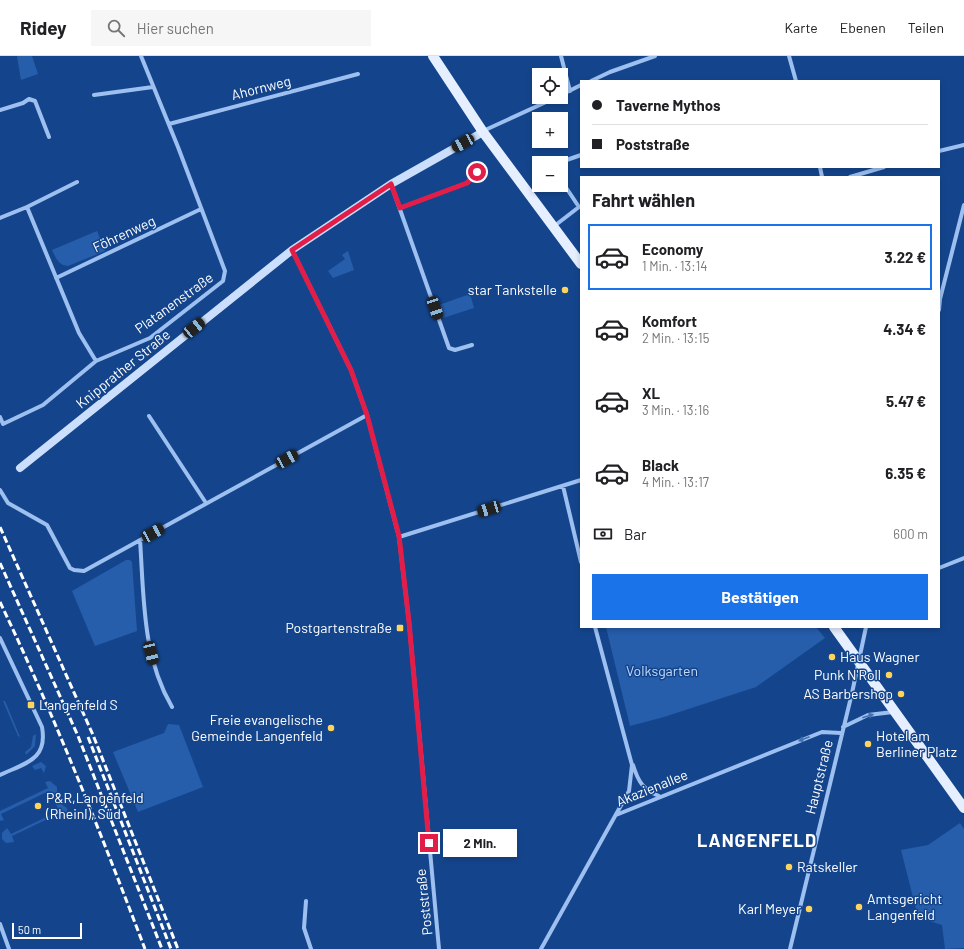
<!DOCTYPE html>
<html lang="de">
<meta charset="utf-8">
<style>
body{margin:0;font-family:Barlow,sans-serif;background:#f6f6f6;color:#202124;height:100vh;display:flex;flex-direction:column;font-size:15px;white-space:nowrap}
*{box-sizing:border-box;margin:0}
p{font-size:13px;color:#757577}
.icon{flex:none;width:22px;height:22px;fill:none;stroke:currentColor;stroke-width:2;stroke-linecap:round;stroke-linejoin:round}
.map{position:relative;flex:1;overflow:hidden}
.sheet{position:absolute;left:580px;top:120px;width:360px;height:452px;display:flex;flex-direction:column;background:#fff;border-radius:0px;box-shadow:0 2px 6px #0003}
.sheet>*{flex:none}
.banner{position:absolute;left:580px;top:24px;width:360px;height:88px;border-radius:0px;box-shadow:0 2px 6px #0003;display:grid;align-content:center;height:88px;padding:0 12px;background:#fff}
.fabs{position:absolute;left:532px;top:12px;display:grid;gap:8px}
.fabs a{display:grid;place-items:center;width:36px;height:36px;border-radius:0px;background:#fff;box-shadow:0 2px 6px #0003;font-size:20px}
.scale{position:absolute;left:12px;bottom:10px;width:70px;box-sizing:border-box;padding-left:4px;border:2px solid #fff;border-top:0;font-size:11px;line-height:14px;white-space:nowrap;color:#fff;-webkit-text-stroke:3px #14458c;paint-order:stroke}
.end{position:absolute;width:18px;height:18px;margin:-9px;border:5px solid #e11d48;background:#fff;box-shadow:0 0 0 2px #fff}
.from{border-radius:50%}
.bubble{position:absolute;height:28px;border-radius:0px;background:#fff;box-shadow:0 2px 6px #0003;font-size:13px;font-weight:700;line-height:28px;text-align:center}
.car{position:absolute;width:12px;height:24px;margin:-12px -6px;border-radius:5px;box-shadow:0 0 3px 1px #0007;background:linear-gradient(#222 24%,#8ab4d8 0 40%,#222 0 76%,#8ab4d8 0 86%,#222 0)}
.banner b{display:flex;align-items:center;gap:14px;height:38px;font-size:15px}
.banner b+b{border-top:1px solid #e0e0e0}
.banner i{width:10px;height:10px;background:#202124}
ul{padding:0;list-style:none}
li{display:flex;align-items:center;gap:12px;height:66px;margin:0 8px 6px;padding:0 4px;border:2px solid transparent;border-radius:0px}
li div{flex:1}
li b{display:block;font-size:15px}
li em{font-style:normal;font-weight:700}
li.active{border-color:#1a73e8}
li>.icon{width:36px;height:36px;stroke-width:1.5}
h2{padding:0 12px;font-size:18px;line-height:48px}
.pay{display:flex;align-items:center;gap:10px;height:44px;padding:0 12px;font-size:15px}
.pay p{margin-inline-start:auto}
.primary-button{display:flex;gap:8px;margin-top:auto;padding:8px 12px}
.primary-button a{flex:1;height:46px;border-radius:0px;background:#1a73e8;color:#fff;font-size:16px;font-weight:700;line-height:46px;text-align:center}
header{display:flex;align-items:center;gap:24px;box-sizing:border-box;height:56px;padding:0 20px;background:#fff;border-bottom:1px solid #e0e0e0}
header strong{font-size:19px}
nav{display:flex;gap:22px;margin-inline-start:auto;font-size:14px}
.search{width:280px;height:36px;background:#f6f6f6;display:flex;align-items:center;gap:10px;box-sizing:border-box;padding:0 14px;border-radius:0px;color:#757577;font-size:15px}
.map>svg:first-child{display:block}
.green{fill:#265eab}
.lines{fill:none;stroke-linecap:round;stroke-linejoin:round}
.minor{stroke:#9dc0f0;stroke-width:4}
.secondary{stroke:#cbdefb;stroke-width:8}
.primary{stroke:#e6efff;stroke-width:10}
.rail{stroke:#fff;stroke-width:3;stroke-dasharray:7 3;stroke-linecap:butt}
.oneway{fill:#4470af}
.route{stroke:#e11d48;stroke-width:5}
.poi-dot{fill:#ffd45c;stroke:#14458c;stroke-width:1.5}
.labels{text-anchor:middle;stroke-width:3;stroke-linejoin:round;paint-order:stroke}
.street-label{font-size:14px;fill:#fff;stroke:#14458c}
.poi-label{font-size:14px;fill:#fff;stroke:#14458c;text-anchor:end}
.park-label{font-size:14px;fill:#c3dbfc;stroke:#14458c}
.district-label{font-size:18px;font-weight:bold;letter-spacing:1px;fill:#fff;stroke:#14458c}
</style>
<header>
<strong>Ridey</strong>
<div class="search"><svg class="icon" aria-label="search" viewBox="0 0 24 24"><circle cx="10" cy="10" r="6"/><path d="M15 15l6 6"/></svg>Hier suchen</div>
<nav><a>Karte</a><a>Ebenen</a><a>Teilen</a></nav>
</header>
<div class="map">
<svg width="964" height="893" viewBox="0 0 964 893">
<rect width="100%" height="100%" fill="#14458c"/>
<path class="green" d="M17 0H32L38 18 21 24Z
M97 175 105 195 68 210C58 209 56 202 52 194Z
M348 195 354 214 333 222 328 215 345 203 342 199Z
M470 238 474 252 443 262 439 249Z
M126 504H130L132 506 137 575 95 590 72 535Z
M606 571H816L825 582 756 631 664 661 630 670Z
M3 645H5L20 681 18 680Z
M168 668 179 669 203 731 138 756 113 696 164 677Z
M36 678 35 690 26 699 25 696 31 691 33 680Z
M41 706 46 710 44 717 41 712 35 714 32 710Z
M50 725 57 731V736L52 741 49 735 1 758 4 764 0 765V755L48 732 45 726Z
M56 748H61L67 752V758L63 763 60 757 12 780 14 786 6 787 2 783V777L7 772 11 778 59 755Z
M960 767 964 773V892L945 893 942 869 929 865 917 857 901 794 928 789Z"/>
<g class="lines">
<path class="minor" d="M561 0 570 35
M789 0 796 25
M591 25 610 16 655 0
M94 39 153 31
M561 39 581 29
M0 54 23 47 29 43 35 45 49 81
M169 68 358 18
M483 75 557 41
M939 95 964 89
M558 107 581 99
M820 111 822 121
M850 121 884 111
M391 128 449 292 455 294 472 289
M27 151 77 126
M400 152 467 127 477 116
M0 162 27 151 79 277 96 305
M553 171 579 151 561 124
M292 194 351 314 367 359 399 481 409 566 439 893
M56 222 201 153
M939 254 940 243 964 149
M149 360 206 447
M0 361 3 368 43 349 96 305 150 282 223 225 225 215 178 91 141 0
M563 430 581 506
M0 434 8 447 47 469 70 512 74 514 84 515 367 359
M399 481 581 424
M140 484C144 541 142 600 172 651
M939 512 964 502
M0 582 42 671C48 704 25 707 0 719
M843 671 868 659 893 656
M633 709C638 725 643 734 659 740
M616 759 822 676 841 677
M306 845 304 872 311 893
M0 868 9 893
M541 893 629 735 632 709 595 571
M790 893 852 637 866 571"/>
<path class="secondary" d="M20 412 292 194 391 128 483 76"/>
<path class="primary" d="M433 0 483 76 581 208
M834 571 964 752"/>
<path class="rail" d="M0 471 93 679 178 893
M0 507 78 680 162 893
M0 546C54 659 100 775 145 893
M88 681 171 893"/>
</g>
<defs><path id="oneway-solid" d="M-6-.8H1V-3.2L6.5 0L1 3.2V.8H-6Z"/></defs>
<g class="oneway">
<use href="#oneway-solid" transform="translate(868 660) rotate(-17)"/>
<use href="#oneway-solid" transform="translate(804 683) rotate(159)"/>
</g>
<g class="lines">
<path class="route" d="M429 787 409 566 399 480 367 359 351 314 292 194 391 128 400 152 467 127 477 116"/>
</g>
<g class="poi-dot">
<circle cx="565" cy="234" r="4"/>
<rect x="396" y="568" width="8" height="8" rx="2"/>
<circle cx="832" cy="601" r="4"/>
<circle cx="889" cy="619" r="4"/>
<circle cx="901" cy="638" r="4"/>
<rect x="27" y="645" width="8" height="8" rx="2"/>
<circle cx="331" cy="672" r="4"/>
<circle cx="868" cy="688" r="4"/>
<circle cx="38" cy="750" r="4"/>
<circle cx="789" cy="811" r="4"/>
<circle cx="859" cy="851" r="4"/>
<circle cx="809" cy="853" r="4"/>
</g>
<g class="labels">
<g class="street-label">
<text transform="translate(261 32) rotate(-14)" y="5">Ahornweg</text>
<text transform="translate(124 178) rotate(-25)" y="5">Föhrenweg</text>
<text transform="translate(174 247) rotate(-36)" y="5">Platanenstraße</text>
<text transform="translate(123 313) rotate(-39)" y="5">Knipprather Straße</text>
<text transform="translate(819 721) rotate(-76)" y="5">Hauptstraße</text>
<text transform="translate(652 732) rotate(-22)" y="5">Akazienallee</text>
<text transform="translate(424 846) rotate(-96)" y="5">Poststraße</text>
</g>
<g class="poi-label">
<text x="557" y="239">star Tankstelle</text>
<text x="392" y="577">Postgartenstraße</text>
<text x="840" y="606" text-anchor="start">Haus Wagner</text>
<text x="881" y="624">Punk N'Roll</text>
<text x="893" y="643">AS Barbershop</text>
<text x="39" y="654" text-anchor="start">Langenfeld S</text>
<text x="323" y="669">Freie evangelische<tspan x="323" dy="16">Gemeinde Langenfeld</tspan></text>
<text x="876" y="685" text-anchor="start">Hotel am<tspan x="876" dy="16">Berliner Platz</tspan></text>
<text x="46" y="747" text-anchor="start">P&amp;R,Langenfeld<tspan x="46" dy="16">(Rheinl), Süd</tspan></text>
<text x="797" y="816" text-anchor="start">Ratskeller</text>
<text x="867" y="848" text-anchor="start">Amtsgericht<tspan x="867" dy="16">Langenfeld</tspan></text>
<text x="801" y="858">Karl Meyer</text>
</g>
<g class="park-label">
<text x="662" y="620">Volksgarten</text>
</g>
<g class="district-label">
<text x="757" y="791">LANGENFELD</text>
</g>
</g>
</svg>
<div class="fabs">
<a><svg class="icon" aria-label="locate" viewBox="0 0 24 24"><circle cx="12" cy="12" r="6"/><path d="M12 2v4M12 18v4M2 12h4M18 12h4"/></svg></a>
<a>+</a>
<a>−</a>
</div>
<div class="scale">50 m</div>
<i class="end from" style="left:477px;top:116px"></i>
<i class="end" style="left:429px;top:787px"></i>
<div class="bubble" style="left:443px;top:773px;width:74px">2 Min.</div>
<i class="car" style="left:463px;top:87px;rotate:241deg"></i>
<i class="car" style="left:435px;top:252px;rotate:161deg"></i>
<i class="car" style="left:194px;top:272px;rotate:51deg"></i>
<i class="car" style="left:287px;top:403px;rotate:61deg"></i>
<i class="car" style="left:489px;top:453px;rotate:253deg"></i>
<i class="car" style="left:153px;top:477px;rotate:61deg"></i>
<i class="car" style="left:151px;top:597px;rotate:166deg"></i>
<div class="banner">
<b><i class="from"></i>Taverne Mythos</b>
<b><i></i>Poststraße</b>
</div>
<section class="sheet">
<h2>Fahrt wählen</h2>
<ul>
<li class="active"><svg class="icon" aria-label="car" viewBox="0 0 24 24"><path d="M5 17H2v-5l4-1 3-4h7l3 4 3 1v5h-3M9 17h6M6 11h13"/><circle cx="7" cy="17" r="2"/><circle cx="17" cy="17" r="2"/></svg><div><b>Economy</b><p>1 Min. · 13:14</p></div><em>3.22 €</em></li>
<li><svg class="icon" aria-label="car" viewBox="0 0 24 24"><path d="M5 17H2v-5l4-1 3-4h7l3 4 3 1v5h-3M9 17h6M6 11h13"/><circle cx="7" cy="17" r="2"/><circle cx="17" cy="17" r="2"/></svg><div><b>Komfort</b><p>2 Min. · 13:15</p></div><em>4.34 €</em></li>
<li><svg class="icon" aria-label="car" viewBox="0 0 24 24"><path d="M5 17H2v-5l4-1 3-4h7l3 4 3 1v5h-3M9 17h6M6 11h13"/><circle cx="7" cy="17" r="2"/><circle cx="17" cy="17" r="2"/></svg><div><b>XL</b><p>3 Min. · 13:16</p></div><em>5.47 €</em></li>
<li><svg class="icon" aria-label="car" viewBox="0 0 24 24"><path d="M5 17H2v-5l4-1 3-4h7l3 4 3 1v5h-3M9 17h6M6 11h13"/><circle cx="7" cy="17" r="2"/><circle cx="17" cy="17" r="2"/></svg><div><b>Black</b><p>4 Min. · 13:17</p></div><em>6.35 €</em></li>
</ul>
<div class="pay"><svg class="icon" aria-label="cash" viewBox="0 0 24 24"><path d="M3 7h18v10H3z"/><circle cx="12" cy="12" r="2"/></svg>Bar<p>600 m</p></div>
<div class="primary-button"><a>Bestätigen</a></div>
</section>
</div>
